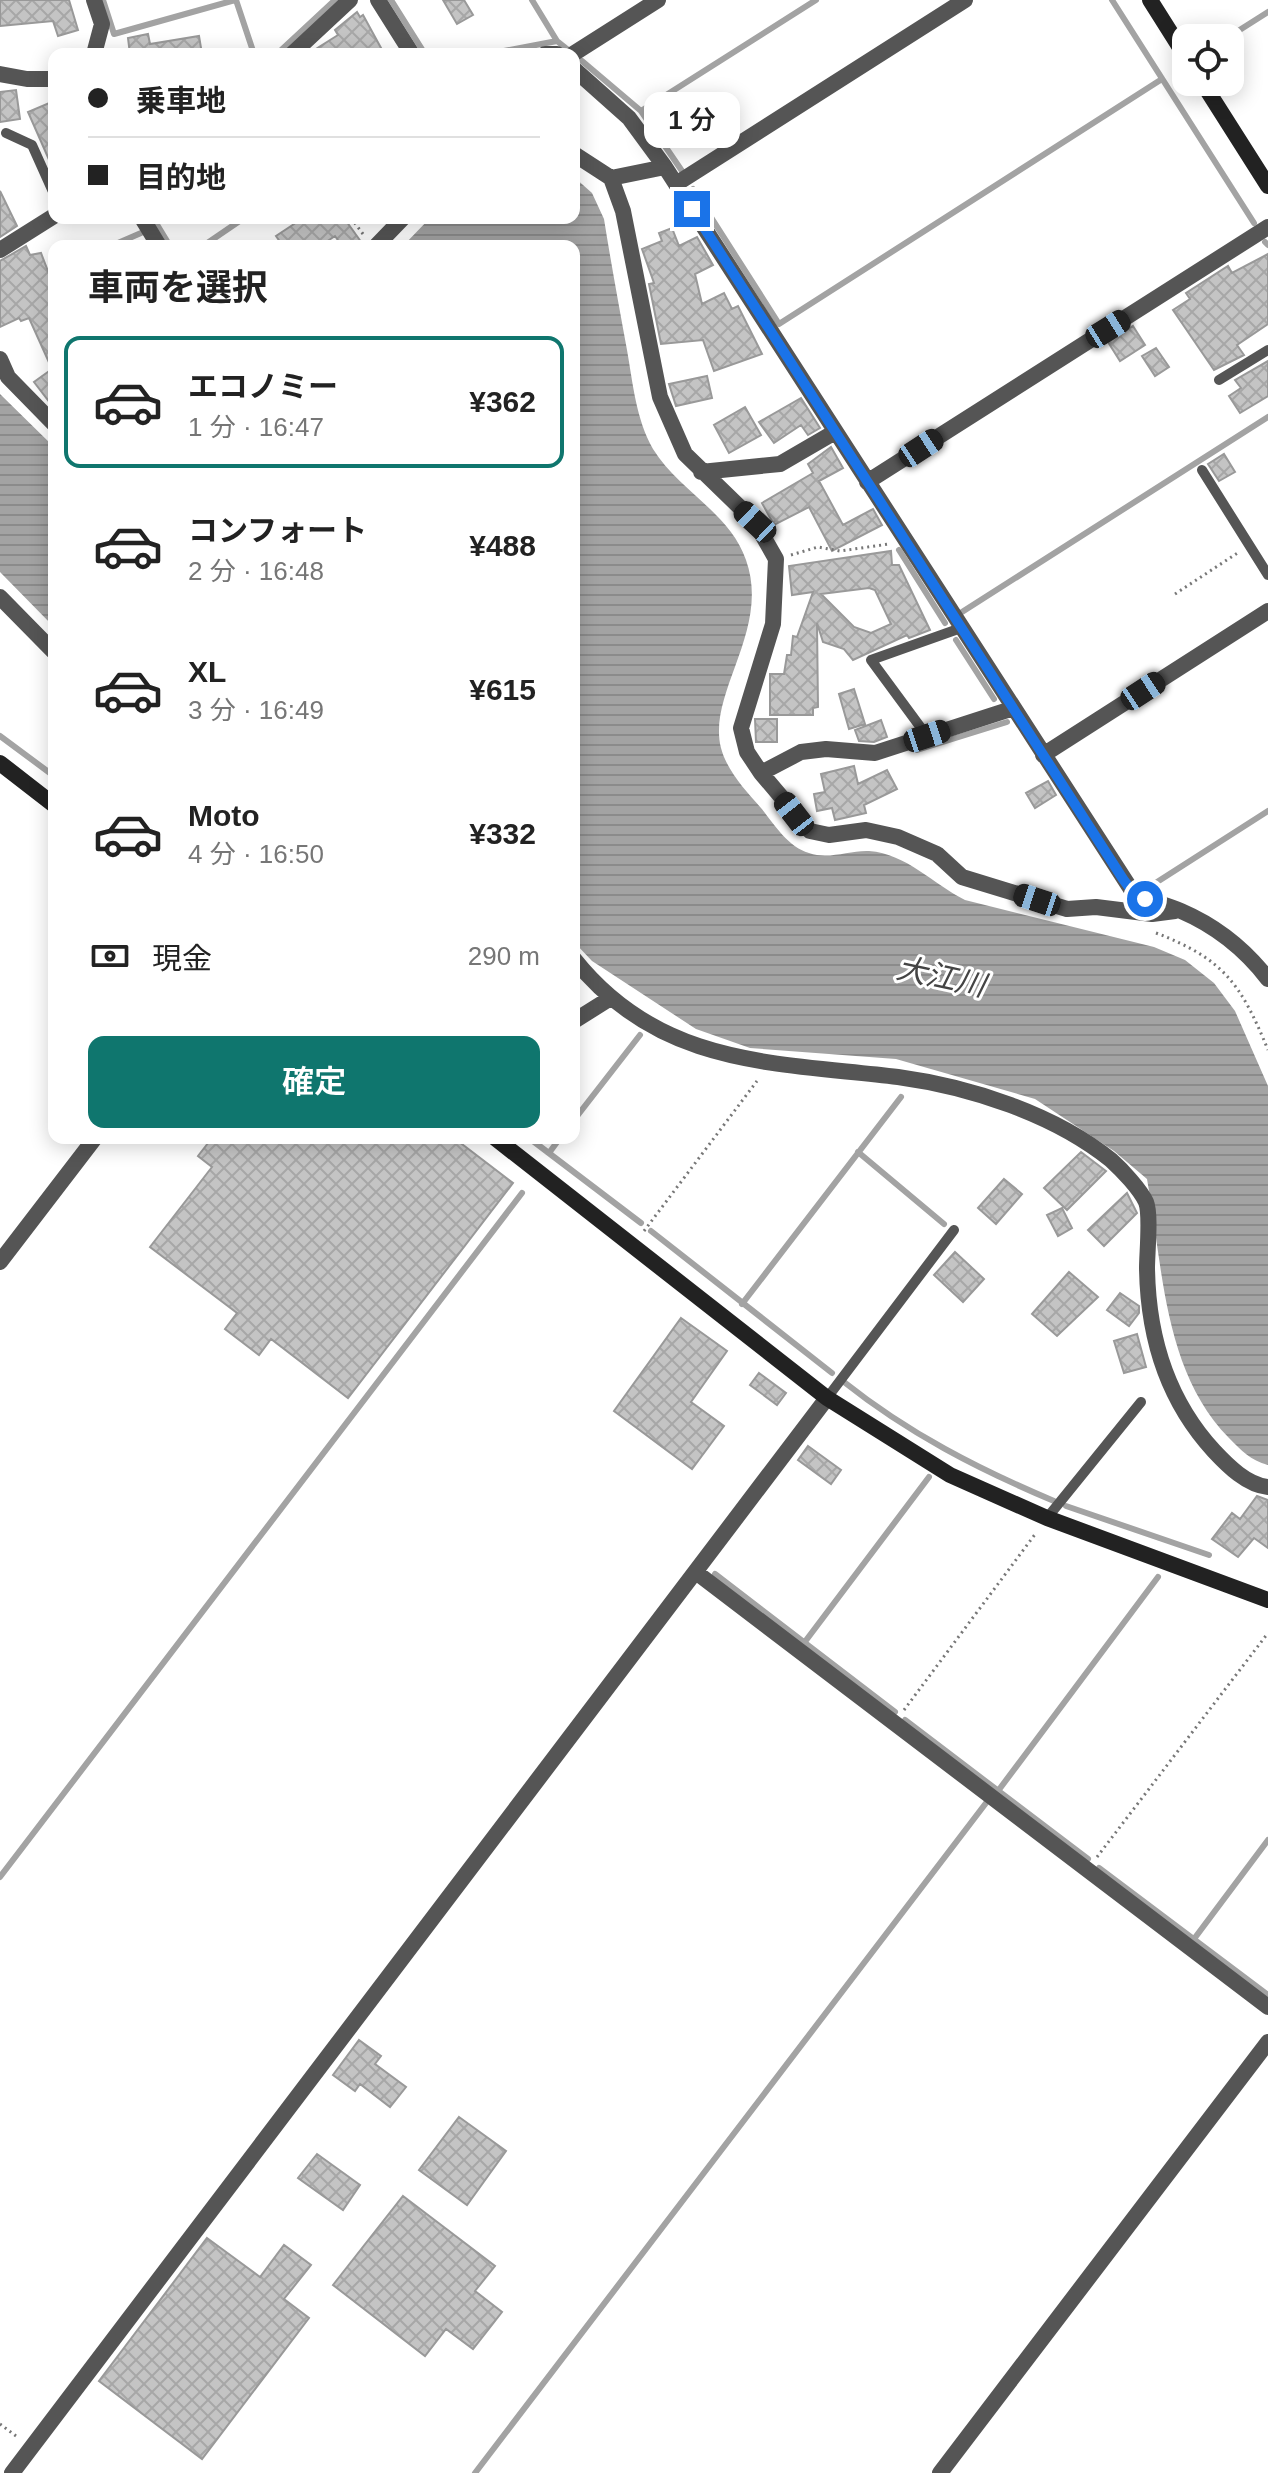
<!DOCTYPE html>
<html lang="ja">
<meta charset="utf-8">
<style>
body{margin:0;font-family:Helvetica,"Noto Sans JP",sans-serif;background:#f2f2f2;color:#222;height:100vh;display:flex;flex-direction:column;font-size:30px;white-space:nowrap}
*{box-sizing:border-box;margin:0}
p{font-size:26px;color:#767676}
.icon{flex:none;width:44px;height:44px;fill:none;stroke:currentColor;stroke-width:2;stroke-linecap:round;stroke-linejoin:round}
.map{position:relative;flex:1;overflow:hidden}
.drawer{position:absolute;left:48px;top:240px;width:532px;height:904px;display:flex;flex-direction:column;background:#fff;border-radius:16px;box-shadow:0 4px 20px #0003}
.drawer>*{flex:none}
.guide{position:absolute;left:48px;top:48px;width:532px;height:176px;border-radius:16px;box-shadow:0 4px 20px #0003;display:grid;align-content:center;height:176px;padding:0 40px;background:#fff}
.buttons{position:absolute;left:1172px;top:24px;display:grid;gap:16px}
.buttons a{display:grid;place-items:center;width:72px;height:72px;border-radius:16px;background:#fff;box-shadow:0 4px 20px #0003;font-size:40px}
.end{position:absolute;width:36px;height:36px;margin:-18px;border:10px solid #1a73e8;background:#fff;box-shadow:0 0 0 4px #fff}
.from{border-radius:50%}
.bubble{position:absolute;height:56px;border-radius:16px;background:#fff;box-shadow:0 4px 20px #0003;font-size:26px;font-weight:600;line-height:56px;text-align:center}
.car{position:absolute;width:24px;height:48px;margin:-24px -12px;border-radius:10px;box-shadow:0 0 6px 2px #0007;background:linear-gradient(#222 24%,#8ab4d8 0 40%,#222 0 76%,#8ab4d8 0 86%,#222 0)}
.guide b{display:flex;align-items:center;gap:28px;height:76px;font-size:30px}
.guide b+b{border-top:2px solid #e0e0e0}
.guide i{width:20px;height:20px;background:#222}
ul{padding:0;list-style:none}
li{display:flex;align-items:center;gap:24px;height:132px;margin:0 16px 12px;padding:0 24px;border:4px solid transparent;border-radius:16px}
li div{flex:1}
li b{display:block;font-size:30px}
li em{font-style:normal;font-weight:600}
li.selected{border-color:#0f766e}
li>.icon{width:72px;height:72px;stroke-width:1.5}
h2{padding:0 40px;font-size:36px;line-height:96px}
.pay{display:flex;align-items:center;gap:20px;height:88px;padding:0 40px;font-size:30px}
.pay p{margin-inline-start:auto}
.cta{display:flex;gap:16px;margin-top:auto;padding:16px 40px}
.cta a{flex:1;height:92px;border-radius:16px;background:#0f766e;color:#fff;font-size:32px;font-weight:600;line-height:92px;text-align:center}
.map>svg:first-child{display:block}
.water{fill:url(#water-rules)}
.lines{fill:none;stroke-linecap:round;stroke-linejoin:round}
.stream{stroke:#a3a3a3;stroke-width:6}
.building{fill:url(#building-cross-hatch);stroke:#999;stroke-width:2;fill-rule:evenodd}
.path{stroke:#777;stroke-width:3;stroke-dasharray:2 4;stroke-linecap:butt}
.lane{stroke:#555;stroke-width:10}
.street{stroke:#555;stroke-width:16}
.secondary{stroke:#222;stroke-width:16}
.route{stroke:#1a73e8;stroke-width:10}
.labels{text-anchor:middle;stroke-width:6;stroke-linejoin:round;paint-order:stroke}
.water-label{font-size:30px;font-style:italic;fill:#444;stroke:#fff}
</style>
<div class="map">
<svg width="1268" height="2473" viewBox="0 0 1268 2473">
<defs>
<pattern id="water-rules" width="6" height="5" patternUnits="userSpaceOnUse" patternTransform="scale(2)"><rect width="6" height="5" fill="#a3a3a3"/><path d="M0 2.5h6" fill="none" stroke="#8b8b8b"/></pattern>
<pattern id="building-cross-hatch" width="8" height="8" patternUnits="userSpaceOnUse" patternTransform="scale(2)"><rect width="8" height="8" fill="#c4c4c4"/><path d="M0 0l8 8M0 8l8-8" fill="none" stroke="#a7a7a7"/></pattern>
</defs>
<rect width="100%" height="100%" fill="#fff"/>
<path class="water" d="M574 177 592 193 604 219C611 263 619 306 627 350 633 384 636 419 653 449 678 490 730 513 746 560 771 630 707 693 721 748 727 771 746 791 761 808 774 824 788 847 809 853 829 860 850 850 869 851 907 854 933 884 965 900L1154 947 1185 960 1214 983 1235 1011 1268 1086V1465C1250 1460 1242 1451 1229 1438 1163 1371 1163 1266 1147 1179L1114 1151 1035 1099 896 1059 750 1048 696 1029 592 961 574 942V246H403L430 218H574Z
M0 394 54 447V627L0 572Z"/>
<g class="lines">
<path class="stream" d="M103 0 114 34 235 0
M236 0 254 54
M391 0 425 54
M532 0 557 41
M1112 0 1254 223
M1227 38 1268 12
M277 54 335 0
M488 54 557 41 567 49
M582 61 641 111 682 171
M641 111 816 0
M693 189 779 324 1162 79
M153 218 170 246
M1265 242 1268 245
M111 246 141 233
M203 246 244 218
M899 550 945 623
M962 612 1268 417
M956 640 994 699
M0 736 54 776
M917 750 1007 722
M1143 891 1268 811
M574 1120 640 1035
M529 1138 641 1223
M858 1152 944 1224
M549 1153 560 1138
M651 1231 832 1373
M742 1304 901 1097
M844 1382C908 1433 978 1469 1054 1501
M1066 1506 1209 1555
M715 1574 895 1712
M804 1643 929 1477
M905 1720 1088 1859
M998 1791 1158 1577
M1099 1868 1268 1995
M0 1877 522 1193
M1194 1939 1268 1840
M475 2473 986 1803"/>
</g>
<path class="building" d="M0 0H69L78 30 58 36 53 21 0 26Z
M443 0H464L473 15 457 24Z
M357 12 360 17 363 15 381 48 371 54H308L338 35 335 30Z
M148 34 150 44 199 36 202 54H130L128 38Z
M16 90 20 119 0 122V92Z
M54 101V171L28 112Z
M0 191 17 226 0 237Z
M289 218H344L364 246H342L335 236 320 246H283L276 236 294 224Z
M672 228 679 246 697 237 713 265 695 274 702 304 724 293 732 309 738 306 762 354 714 371 703 340 661 344 649 284 654 283 642 249 662 241 659 233Z
M26 246 30 255 41 253 54 287V408L34 382 52 369 29 318 21 321 19 318 0 327V261Z
M1268 254V324L1237 345 1244 355 1214 370 1173 310 1190 299 1186 293 1228 266 1232 273Z
M1133 326 1145 345 1120 361 1108 342Z
M1156 348 1169 367 1155 376 1142 356Z
M1268 361V396L1240 413 1229 396 1241 388 1235 380Z
M707 376 712 398 676 406 669 384Z
M801 398 820 428 808 435 801 425 774 443 759 422Z
M745 407 761 435 729 453 714 425Z
M831 447 843 468 819 481 843 525 873 509 882 525 832 551 809 507 774 525 762 503 813 473 808 464Z
M1224 454 1235 472 1219 481 1208 464Z
M891 551 892 565H899L930 630 909 638 907 635 853 660 844 649 823 642 817 623 818 707 813 708V715H770V674H784L787 655H791L793 636 797 637 813 592 792 595 789 566ZM869 588 875 590 891 624 871 633 854 627 821 594Z
M854 689 865 724 849 729 839 694Z
M755 719H777V742H756Z
M881 720 887 737 874 742 859 741 855 730Z
M854 766 858 784 887 770 897 789 864 805 866 813 835 820 832 808 817 811 814 794 825 792 821 774Z
M1048 781 1056 795 1035 808 1026 793Z
M212 1138H454L513 1183 348 1398 271 1339 259 1355 225 1329 237 1313 150 1247 212 1167 198 1156Z
M1081 1152 1106 1171 1067 1210 1044 1188Z
M1004 1179 1022 1194 996 1224 978 1208Z
M1127 1193 1137 1213 1104 1246 1088 1230Z
M1062 1208 1072 1228 1058 1236 1047 1215Z
M955 1252 984 1279 963 1302 934 1275Z
M1069 1272 1098 1297 1057 1336 1032 1314Z
M1120 1293 1139 1306V1313L1129 1326 1107 1310Z
M681 1318 727 1351 691 1402 724 1426 692 1469 614 1411Z
M1137 1334 1146 1367 1124 1373 1114 1341Z
M759 1373 786 1393 777 1405 750 1385Z
M808 1446 841 1470 831 1484 798 1460Z
M1257 1496 1268 1500V1548L1254 1538 1238 1557 1212 1539 1232 1513 1240 1519Z
M359 2040 381 2056 375 2064 406 2087 390 2107 360 2084 355 2091 333 2075Z
M459 2117 506 2151 467 2205 419 2170Z
M317 2154 360 2185 343 2210 298 2178Z
M403 2196 495 2266 475 2291 502 2312 473 2349 446 2329 425 2356 333 2285Z
M207 2238 260 2277 284 2245 311 2265 284 2299 309 2318 202 2459 99 2381Z"/>
<g class="lines">
<path class="path" d="M351 218 363 234
M791 555 818 547 840 551 889 544
M1175 594 1239 552
M1156 933C1224 959 1241 984 1268 1050
M644 1231 757 1081
M904 1710 1036 1533
M1097 1857 1268 1633
M0 2424 16 2436"/>
<path class="lane" d="M6 133 32 145 54 194
M1219 380 1268 350
M1202 470 1268 575
M927 736 871 660 961 628
M827 1398 954 1230
M1047 1518 1141 1402"/>
<path class="street" d="M378 0 412 54
M94 54 102 24 94 0
M292 54 350 0
M545 54H557
M573 54 658 0
M574 69 629 118 665 167 1134 894C1149 901 1165 904 1181 911 1216 926 1244 948 1268 979
M0 74 27 79H54
M574 154 611 178 623 211 660 397 685 454 755 522 776 559 773 624 741 728 747 752 761 773 801 752 826 749 875 753 1011 709
M611 178 665 167
M676 184 965 0
M142 218 159 246
M376 246 403 218
M0 250 54 216
M0 359 8 377 54 424
M701 472 780 464 835 432
M867 482 1268 227
M0 597 54 652
M1043 755 1268 611
M761 773 810 831 829 835 866 830 898 837 937 854 962 877 1067 909 1096 907 1152 914 1175 911
M574 959C660 1067 774 1062 898 1077 971 1087 1054 1114 1111 1160 1122 1170 1140 1189 1146 1202 1151 1214 1147 1253 1147 1268 1148 1337 1167 1400 1214 1451 1228 1466 1247 1485 1268 1487
M574 1021 609 999
M0 1262 95 1138
M697 1573 1268 2007
M12 2473 827 1398
M940 2473 1268 2042"/>
<path class="secondary" d="M1150 0 1186 57
M1202 82 1268 186
M0 763 54 805
M495 1138 827 1398 950 1475 1047 1518 1268 1600"/>
</g>
<g class="lines">
<path class="route" d="M692 209 1123 879 1134 894 1145 899"/>
</g>
<g class="labels">
<g class="water-label">
<text transform="translate(941 977) rotate(12)" y="10">大江川</text>
</g>
</g>
</svg>
<div class="buttons">
<a><svg class="icon" aria-label="locate" viewBox="0 0 24 24"><circle cx="12" cy="12" r="6"/><path d="M12 2v4M12 18v4M2 12h4M18 12h4"/></svg></a>
</div>
<i class="end from" style="left:1145px;top:899px"></i>
<i class="end" style="left:692px;top:209px"></i>
<div class="bubble" style="left:644px;top:92px;width:96px">1 分</div>
<i class="car" style="left:1108px;top:329px;rotate:58deg"></i>
<i class="car" style="left:921px;top:448px;rotate:57deg"></i>
<i class="car" style="left:755px;top:522px;rotate:313deg"></i>
<i class="car" style="left:1143px;top:691px;rotate:57deg"></i>
<i class="car" style="left:927px;top:736px;rotate:72deg"></i>
<i class="car" style="left:794px;top:814px;rotate:322deg"></i>
<i class="car" style="left:1037px;top:900px;rotate:288deg"></i>
<div class="guide">
<b><i class="from"></i>乗車地</b>
<b><i></i>目的地</b>
</div>
<section class="drawer">
<h2>車両を選択</h2>
<ul>
<li class="selected"><svg class="icon" aria-label="car" viewBox="0 0 24 24"><path d="M5 17H2v-5l4-1 3-4h7l3 4 3 1v5h-3M9 17h6M6 11h13"/><circle cx="7" cy="17" r="2"/><circle cx="17" cy="17" r="2"/></svg><div><b>エコノミー</b><p>1 分 · 16:47</p></div><em>¥362</em></li>
<li><svg class="icon" aria-label="car" viewBox="0 0 24 24"><path d="M5 17H2v-5l4-1 3-4h7l3 4 3 1v5h-3M9 17h6M6 11h13"/><circle cx="7" cy="17" r="2"/><circle cx="17" cy="17" r="2"/></svg><div><b>コンフォート</b><p>2 分 · 16:48</p></div><em>¥488</em></li>
<li><svg class="icon" aria-label="car" viewBox="0 0 24 24"><path d="M5 17H2v-5l4-1 3-4h7l3 4 3 1v5h-3M9 17h6M6 11h13"/><circle cx="7" cy="17" r="2"/><circle cx="17" cy="17" r="2"/></svg><div><b>XL</b><p>3 分 · 16:49</p></div><em>¥615</em></li>
<li><svg class="icon" aria-label="car" viewBox="0 0 24 24"><path d="M5 17H2v-5l4-1 3-4h7l3 4 3 1v5h-3M9 17h6M6 11h13"/><circle cx="7" cy="17" r="2"/><circle cx="17" cy="17" r="2"/></svg><div><b>Moto</b><p>4 分 · 16:50</p></div><em>¥332</em></li>
</ul>
<div class="pay"><svg class="icon" aria-label="cash" viewBox="0 0 24 24"><path d="M3 7h18v10H3z"/><circle cx="12" cy="12" r="2"/></svg>現金<p>290 m</p></div>
<div class="cta"><a>確定</a></div>
</section>
</div>
